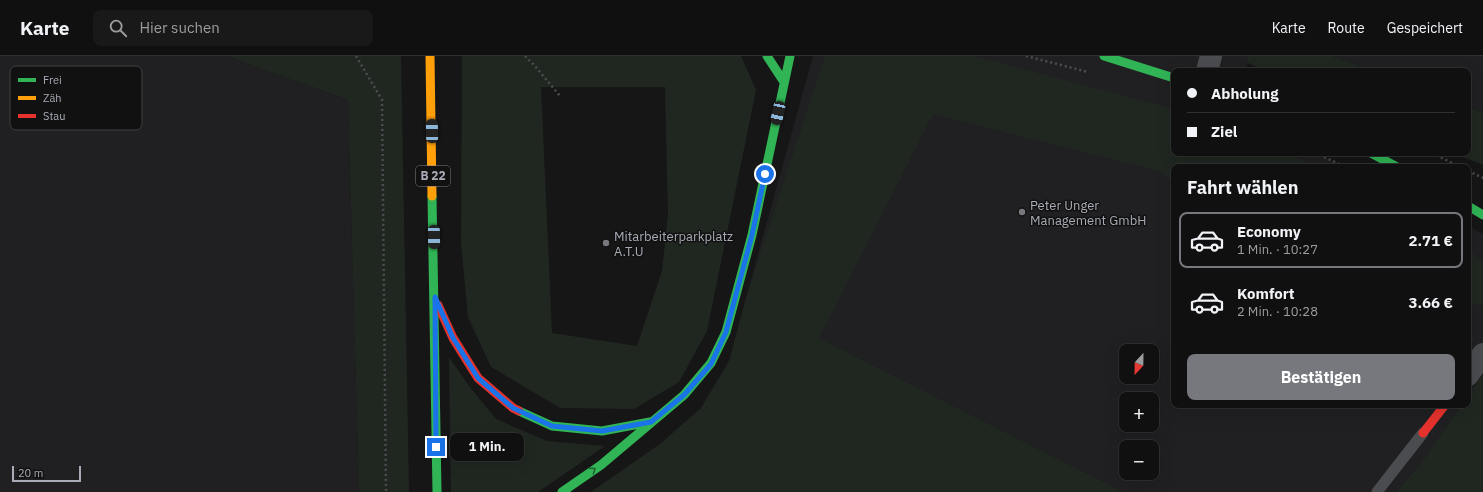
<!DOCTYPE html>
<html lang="de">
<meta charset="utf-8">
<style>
body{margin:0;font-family:"IBM Plex Sans",sans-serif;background:#19191a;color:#f1f3f6;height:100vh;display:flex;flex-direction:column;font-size:15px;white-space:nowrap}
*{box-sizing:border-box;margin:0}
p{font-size:13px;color:#9c9d9f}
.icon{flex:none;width:22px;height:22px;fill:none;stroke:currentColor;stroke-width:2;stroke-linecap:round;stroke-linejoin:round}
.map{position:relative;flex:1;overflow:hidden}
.panel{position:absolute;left:1171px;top:108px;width:300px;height:244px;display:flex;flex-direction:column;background:#101011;border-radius:8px;box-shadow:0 4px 16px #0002,0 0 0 1px #303031}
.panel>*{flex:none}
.hud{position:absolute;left:1171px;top:12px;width:300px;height:88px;border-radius:8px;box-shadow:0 4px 16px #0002,0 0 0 1px #303031;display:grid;align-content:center;height:88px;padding:0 16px;background:#101011}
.needle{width:26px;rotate:202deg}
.tools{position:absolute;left:1119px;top:288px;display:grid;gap:8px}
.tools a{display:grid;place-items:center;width:40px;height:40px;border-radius:8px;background:#101011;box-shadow:0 4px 16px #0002,0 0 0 1px #303031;font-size:20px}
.scale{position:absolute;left:12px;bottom:10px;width:69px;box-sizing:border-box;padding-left:4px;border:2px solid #a9acb6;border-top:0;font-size:11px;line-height:14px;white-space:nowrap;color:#a9acb6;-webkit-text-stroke:3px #111112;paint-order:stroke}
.end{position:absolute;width:18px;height:18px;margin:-9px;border:5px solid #1a73e8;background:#fff;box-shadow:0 0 0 2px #fff}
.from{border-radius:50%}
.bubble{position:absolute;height:28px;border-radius:8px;background:#101011;box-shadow:0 4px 16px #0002,0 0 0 1px #303031;font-size:13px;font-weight:800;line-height:28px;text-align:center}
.car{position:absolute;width:12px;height:24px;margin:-12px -6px;border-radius:5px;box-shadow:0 0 3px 1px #0007;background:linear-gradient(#222 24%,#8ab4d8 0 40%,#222 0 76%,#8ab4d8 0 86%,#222 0)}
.hud b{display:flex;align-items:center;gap:14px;height:38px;font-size:15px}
.hud b+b{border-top:1px solid #303031}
.hud i{width:10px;height:10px;background:#f1f3f6}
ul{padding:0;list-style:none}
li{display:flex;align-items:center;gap:12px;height:56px;margin:0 8px 6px;padding:0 8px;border:2px solid transparent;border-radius:8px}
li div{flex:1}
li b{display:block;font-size:15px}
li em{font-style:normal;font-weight:800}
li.on{border-color:#76787e}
li>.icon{width:36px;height:36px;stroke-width:1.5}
h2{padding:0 16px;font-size:18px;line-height:48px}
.button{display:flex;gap:8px;margin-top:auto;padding:8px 16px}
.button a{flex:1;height:46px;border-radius:8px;background:#76787e;color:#fff;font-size:16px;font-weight:800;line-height:46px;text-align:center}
header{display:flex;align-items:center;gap:24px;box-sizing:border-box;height:56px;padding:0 20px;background:#101011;border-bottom:1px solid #303031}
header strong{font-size:19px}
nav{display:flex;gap:22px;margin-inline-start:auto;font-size:14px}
.search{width:280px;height:36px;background:#19191a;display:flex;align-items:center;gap:10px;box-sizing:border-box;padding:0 14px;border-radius:8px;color:#9c9d9f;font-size:15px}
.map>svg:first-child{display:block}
.built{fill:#202022;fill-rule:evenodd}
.green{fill:#202721;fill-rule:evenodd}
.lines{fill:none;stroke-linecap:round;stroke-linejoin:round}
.path{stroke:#4c4d50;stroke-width:2.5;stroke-dasharray:2 3;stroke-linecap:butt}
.lane{stroke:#4b4c4f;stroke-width:11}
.street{stroke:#4b4c4f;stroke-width:22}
.fast{stroke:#30b455;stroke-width:9}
.slow{stroke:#ff9f0a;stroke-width:9}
.jam{stroke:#e5322d;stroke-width:9}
.oneway{stroke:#206234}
.route{stroke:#1a73e8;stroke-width:5}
.poi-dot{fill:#76787e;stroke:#111112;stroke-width:1.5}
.labels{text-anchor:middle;stroke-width:3;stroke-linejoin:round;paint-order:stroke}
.shield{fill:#111112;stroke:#7b7e85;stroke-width:1}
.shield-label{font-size:12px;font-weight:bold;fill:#a9acb6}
.poi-label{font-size:13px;fill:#a9acb6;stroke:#111112;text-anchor:start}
.key{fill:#111112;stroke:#3f4043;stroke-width:1}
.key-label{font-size:11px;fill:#a9acb6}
</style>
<header>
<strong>Karte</strong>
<div class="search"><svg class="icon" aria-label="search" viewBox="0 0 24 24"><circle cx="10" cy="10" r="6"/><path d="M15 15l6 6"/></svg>Hier suchen</div>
<nav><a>Karte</a><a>Route</a><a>Gespeichert</a></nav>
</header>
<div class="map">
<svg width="1483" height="436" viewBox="0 0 1483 436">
<rect width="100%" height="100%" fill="#161617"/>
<path class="built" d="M0 0H226L348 44 359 436H0Z
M813 0H1247L1248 7 1245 15H1174V97H1315L1346 111H1174V349H1461L1421 407 1396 436H1124L745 245ZM1126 295H1152V321H1126ZM1126 343H1152V369H1126ZM1126 391H1152V417H1126Z
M1332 0H1483V57L1468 51V15H1372Z
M1468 170 1483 178V318L1468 339Z"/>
<path class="green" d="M226 0H401L409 436H359L348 44Z
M462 0H741L756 34 707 275 679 326 634 353 560 352 491 311 468 261 461 188ZM541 31H665L668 158 662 215 637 290 552 277Z
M825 0H974L1174 53V97H1284L1318 111H1174V127L1159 115 933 58 819 282 1124 436H591L660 388 701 352 729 305 745 245Z
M1247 0H1332L1372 15H1265L1248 7Z
M1468 51 1483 57V109L1453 97H1468Z
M1468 194 1483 206V249L1468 248Z
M449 301 469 330 496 363 547 385 605 390 538 436H451Z
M1483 318V436H1396L1421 407 1461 349H1468V339Z"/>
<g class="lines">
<path class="path" d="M356 0 382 44 386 436
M525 0 535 10 560 40
M1026 0 1088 16
M1315 97 1346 111
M1432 97 1460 111
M1468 115 1483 122"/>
<path class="lane" d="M1377 436 1423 377"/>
<path class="street" d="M1207 15 1211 0
M1468 319 1483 298"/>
<path class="fast" d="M767 0 784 26
M1104 0 1174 22
M1371 97 1397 111
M432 140 437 436
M1468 150 1483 159
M519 355 552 370 602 375 650 366
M562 436 601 409 684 339 711 307 726 276 752 179 790 0"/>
<path class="slow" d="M430 0 432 140"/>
<path class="jam" d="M438 249 453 282 478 322 513 352 519 355
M1423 377 1445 349"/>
</g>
<defs><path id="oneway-chevron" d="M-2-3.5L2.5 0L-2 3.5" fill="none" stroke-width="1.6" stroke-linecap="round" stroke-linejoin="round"/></defs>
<use class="oneway" href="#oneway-chevron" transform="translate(593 414) rotate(-35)"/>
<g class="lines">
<path class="route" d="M436 391 435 241 453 282 478 322 513 352 552 370 602 375 651 366 684 339 711 308 726 276 752 179 765 118"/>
</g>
<g class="poi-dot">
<circle cx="1022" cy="156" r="4"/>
<circle cx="606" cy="187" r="4"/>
</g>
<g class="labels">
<rect class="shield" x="416" y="110" width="34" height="20" rx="3"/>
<g class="shield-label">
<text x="433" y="124">B 22</text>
</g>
<g class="poi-label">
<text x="1030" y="154">Peter Unger<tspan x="1030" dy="15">Management GmbH</tspan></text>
<text x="614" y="185">Mitarbeiterparkplatz<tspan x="614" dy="15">A.T.U</tspan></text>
</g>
</g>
<rect x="10" y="10" width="132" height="64" rx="6" class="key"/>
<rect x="18" y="22" width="18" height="4" fill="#30b455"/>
<rect x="18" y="40" width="18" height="4" fill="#ff9f0a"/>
<rect x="18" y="58" width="18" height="4" fill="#e5322d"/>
<g class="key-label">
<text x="43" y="28">Frei</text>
<text x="43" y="46">Zäh</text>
<text x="43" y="64">Stau</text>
</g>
</svg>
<div class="tools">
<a><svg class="needle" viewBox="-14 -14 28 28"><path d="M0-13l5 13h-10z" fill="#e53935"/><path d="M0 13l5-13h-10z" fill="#9c9d9f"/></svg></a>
<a>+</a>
<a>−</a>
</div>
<div class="scale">20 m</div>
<i class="end from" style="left:765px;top:118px"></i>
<i class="end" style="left:436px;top:391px"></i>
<div class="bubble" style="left:450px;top:377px;width:74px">1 Min.</div>
<i class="car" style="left:778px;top:57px;rotate:192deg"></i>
<i class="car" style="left:432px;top:75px;rotate:359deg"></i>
<i class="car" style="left:434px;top:181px;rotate:179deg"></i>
<div class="hud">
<b><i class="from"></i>Abholung</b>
<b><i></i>Ziel</b>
</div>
<section class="panel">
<h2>Fahrt wählen</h2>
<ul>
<li class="on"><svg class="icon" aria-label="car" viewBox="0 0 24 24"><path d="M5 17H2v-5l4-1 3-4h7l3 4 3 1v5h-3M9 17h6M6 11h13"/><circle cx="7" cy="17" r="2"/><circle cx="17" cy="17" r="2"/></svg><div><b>Economy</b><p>1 Min. · 10:27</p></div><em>2.71 €</em></li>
<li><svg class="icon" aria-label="car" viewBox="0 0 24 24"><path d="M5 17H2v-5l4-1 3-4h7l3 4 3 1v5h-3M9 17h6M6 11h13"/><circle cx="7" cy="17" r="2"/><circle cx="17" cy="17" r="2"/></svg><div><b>Komfort</b><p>2 Min. · 10:28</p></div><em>3.66 €</em></li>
</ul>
<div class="button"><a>Bestätigen</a></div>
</section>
</div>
